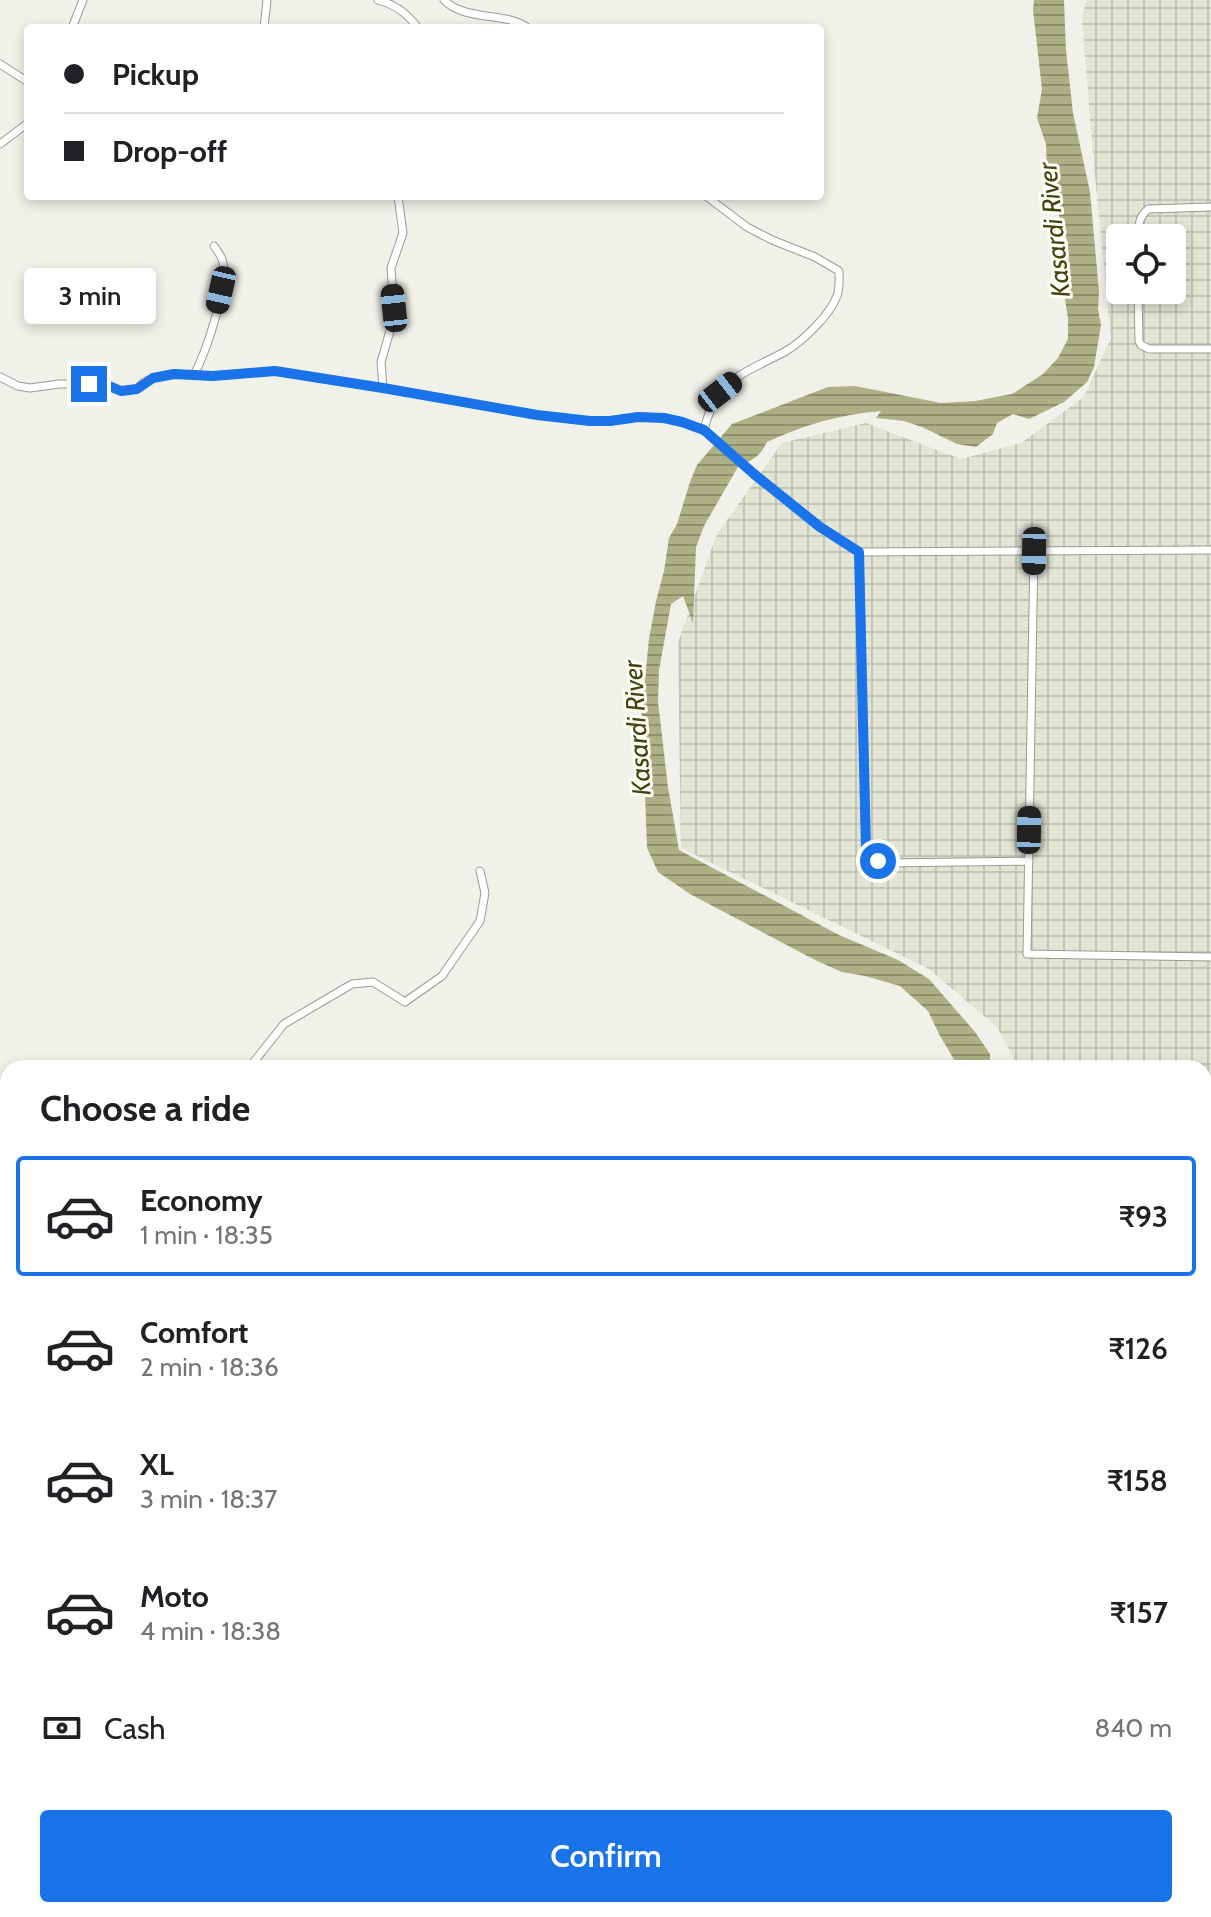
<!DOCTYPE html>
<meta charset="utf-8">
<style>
body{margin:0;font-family:Cabin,sans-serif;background:#f6f6f6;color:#202124;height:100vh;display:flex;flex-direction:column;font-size:30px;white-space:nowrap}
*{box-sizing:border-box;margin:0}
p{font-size:26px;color:#757577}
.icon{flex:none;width:44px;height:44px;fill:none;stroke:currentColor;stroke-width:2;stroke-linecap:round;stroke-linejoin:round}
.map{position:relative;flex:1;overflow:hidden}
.drawer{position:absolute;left:0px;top:1060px;width:1212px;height:858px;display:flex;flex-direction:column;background:#fff;border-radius:24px 24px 0 0;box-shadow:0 4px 12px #0003}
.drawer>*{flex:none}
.guide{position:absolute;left:24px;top:24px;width:800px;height:176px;border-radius:8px;box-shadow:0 4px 12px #0003;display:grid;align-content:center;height:176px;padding:0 40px;background:#fff}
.controls{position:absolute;left:1106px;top:224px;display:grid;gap:16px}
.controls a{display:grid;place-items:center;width:80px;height:80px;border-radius:8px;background:#fff;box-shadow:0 4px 12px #0003;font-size:40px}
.end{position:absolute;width:36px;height:36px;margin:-18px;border:10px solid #1a73e8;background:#fff;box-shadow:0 0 0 4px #fff}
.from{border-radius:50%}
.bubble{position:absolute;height:56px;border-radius:8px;background:#fff;box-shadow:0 4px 12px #0003;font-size:26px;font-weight:600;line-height:56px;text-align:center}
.car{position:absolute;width:24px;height:48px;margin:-24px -12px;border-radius:10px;box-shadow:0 0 6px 2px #0007;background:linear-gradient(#222 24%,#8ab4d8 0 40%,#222 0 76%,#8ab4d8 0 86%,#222 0)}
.guide b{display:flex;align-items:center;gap:28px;height:76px;font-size:30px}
.guide b+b{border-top:2px solid #e0e0e0}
.guide i{width:20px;height:20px;background:#202124}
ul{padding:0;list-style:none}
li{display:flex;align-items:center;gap:24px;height:120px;margin:0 16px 12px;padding:0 24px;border:4px solid transparent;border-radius:8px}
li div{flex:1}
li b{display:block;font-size:30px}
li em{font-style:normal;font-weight:600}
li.on{border-color:#1a73e8}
li>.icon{width:72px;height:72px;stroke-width:1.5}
h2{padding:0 40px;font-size:36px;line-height:96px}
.pay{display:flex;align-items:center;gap:20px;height:88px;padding:0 40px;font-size:30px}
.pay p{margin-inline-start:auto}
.action{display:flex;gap:16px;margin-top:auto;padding:16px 40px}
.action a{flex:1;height:92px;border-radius:8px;background:#1a73e8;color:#fff;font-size:32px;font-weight:600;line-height:92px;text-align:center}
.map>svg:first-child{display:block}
.industrial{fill:url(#industrial-grid);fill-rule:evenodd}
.water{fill:url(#water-rules)}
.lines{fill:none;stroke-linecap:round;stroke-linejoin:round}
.street-casing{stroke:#9a9b93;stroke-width:9}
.secondary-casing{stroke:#9a9b93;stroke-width:13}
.street{stroke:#fff;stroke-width:7}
.secondary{stroke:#fff;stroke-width:11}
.route{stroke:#1a73e8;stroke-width:10}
.labels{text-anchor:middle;stroke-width:6;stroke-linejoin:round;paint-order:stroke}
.water-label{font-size:26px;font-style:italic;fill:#41420d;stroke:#fdfef6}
</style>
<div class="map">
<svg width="1211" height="1917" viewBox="0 0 1211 1917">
<defs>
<pattern id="industrial-grid" width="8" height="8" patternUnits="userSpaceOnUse" patternTransform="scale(2)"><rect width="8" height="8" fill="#e2e4d4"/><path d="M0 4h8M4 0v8" fill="none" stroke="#c2c4b7"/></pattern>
<pattern id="water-rules" width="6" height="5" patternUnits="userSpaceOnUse" patternTransform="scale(2)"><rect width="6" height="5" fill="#adb084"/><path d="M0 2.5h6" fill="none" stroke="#8e906d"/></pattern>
</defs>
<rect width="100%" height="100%" fill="#f0f1e8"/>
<path class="industrial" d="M1086 0H1211V1202L1204 1200V1068H1019L997 1027 929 969 681 848 678 642 717 534 782 443 866 423 961 459 1021 443 1084 397 1111 338 1094 165 1082 20ZM1120 238H1172V290H1120Z
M1211 1591V1770L1204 1764V1594Z
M36 1910H191L184 1917H32Z"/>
<path class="water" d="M1034 0H1064L1066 50 1073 113 1090 192 1099 292 1098 309 1101 325 1094 367 1087 382 1064 402 1029 419 1013 414 997 423 993 434 976 447 957 444 922 427 904 421 876 418 881 411C841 414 803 425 767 442 761 455 753 461 739 465L704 526 696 547 693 623 683 596 671 604 659 670 658 702 668 787 679 850 839 935 898 960 929 979 975 1032 990 1054V1068H959L939 1034 928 1011 900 986 865 976 842 972 817 961 690 894 658 872 647 848 645 795 639 766 640 730 649 639 656 601 664 571 669 538 677 524 690 482 697 465 732 424 828 387 855 386 941 403 975 401 1012 394 1043 374 1058 358 1068 339V318L1064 293 1069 265 1068 243 1054 201 1047 173 1046 144 1037 118 1042 89 1033 10Z"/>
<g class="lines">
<defs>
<path id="street" d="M378 0C394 4 408 14 418 28
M444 0C448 4 454 8 460 10 481 19 509 14 528 28
M72 28 83 0
M264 28 267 0
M0 64 28 82
M0 144 28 123
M1138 238C1138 226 1139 217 1148 209L1211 207
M1138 290 1139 341 1141 345 1149 349H1211
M194 375C206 352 228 288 223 263 222 256 218 252 214 246
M0 377 18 386 30 388 59 384H89L109 386 121 391 137 389 144 382 153 378 174 374 213 376 275 371 383 388 537 415 590 421H610L638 417 664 418 682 422 704 430 754 474 820 527 859 552 1211 550
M383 388 381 362 392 324 394 308 391 268 403 233 398 196
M704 430C707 418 711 406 718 395 735 373 763 364 786 351 803 341 830 315 837 296 840 288 839 280 839 271L815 257 772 240 747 227 706 196
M1034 551 1027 954 1211 957
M859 552 866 850 869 855 886 863 1029 861
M249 1068 284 1024 352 984 373 982 405 1002 442 976 480 921 485 893 480 871
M1204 1478 1211 1480
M0 1518 8 1520
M1204 1605 1211 1594
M1204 1655 1211 1662
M470 1910V1917
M720 1917 723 1910
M803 1917 806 1910
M948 1917 953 1910"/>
<path id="secondary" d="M0 1552 8 1558
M842 1910 858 1917
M20 1917 23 1910"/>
</defs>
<use href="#street" class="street-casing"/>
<use href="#secondary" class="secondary-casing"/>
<use href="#street" class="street"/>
<use href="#secondary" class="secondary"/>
</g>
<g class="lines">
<path class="route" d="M89 384 109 386 121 391 137 389 153 378 174 374 213 376 275 371 383 388 537 415 590 421H610L638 417 664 418 682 422 704 430 754 474 820 527 859 552 866 850 869 855 878 861"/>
</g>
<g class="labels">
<g class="water-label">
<text transform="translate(1054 230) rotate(-96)" y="9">Kasardi River</text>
<text transform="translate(637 728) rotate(-94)" y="9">Kasardi River</text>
</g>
</g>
</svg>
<div class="controls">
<a><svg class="icon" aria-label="locate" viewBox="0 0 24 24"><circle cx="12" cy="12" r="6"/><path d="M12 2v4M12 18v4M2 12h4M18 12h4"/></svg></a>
</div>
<i class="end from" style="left:878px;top:861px"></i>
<i class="end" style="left:89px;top:384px"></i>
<div class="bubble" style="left:24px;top:268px;width:132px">3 min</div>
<i class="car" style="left:221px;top:290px;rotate:193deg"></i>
<i class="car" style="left:394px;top:308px;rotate:354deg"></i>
<i class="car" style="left:720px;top:392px;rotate:52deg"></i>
<i class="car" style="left:1034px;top:551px;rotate:181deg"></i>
<i class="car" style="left:1029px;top:830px;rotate:1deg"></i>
<div class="guide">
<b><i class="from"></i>Pickup</b>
<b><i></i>Drop-off</b>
</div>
<section class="drawer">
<h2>Choose a ride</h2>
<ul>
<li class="on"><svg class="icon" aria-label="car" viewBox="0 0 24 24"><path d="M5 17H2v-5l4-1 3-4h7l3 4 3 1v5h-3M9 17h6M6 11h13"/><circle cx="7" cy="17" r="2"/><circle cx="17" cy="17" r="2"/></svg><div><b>Economy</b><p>1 min · 18:35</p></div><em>₹93</em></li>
<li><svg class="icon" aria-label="car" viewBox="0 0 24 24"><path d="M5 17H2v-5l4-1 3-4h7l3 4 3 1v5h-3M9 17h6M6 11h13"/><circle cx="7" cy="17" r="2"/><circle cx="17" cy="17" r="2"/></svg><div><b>Comfort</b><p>2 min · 18:36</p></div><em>₹126</em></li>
<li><svg class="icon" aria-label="car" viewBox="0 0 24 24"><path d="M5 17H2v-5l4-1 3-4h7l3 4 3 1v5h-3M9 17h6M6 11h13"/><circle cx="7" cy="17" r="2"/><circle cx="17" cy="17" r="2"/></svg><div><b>XL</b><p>3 min · 18:37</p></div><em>₹158</em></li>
<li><svg class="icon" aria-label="car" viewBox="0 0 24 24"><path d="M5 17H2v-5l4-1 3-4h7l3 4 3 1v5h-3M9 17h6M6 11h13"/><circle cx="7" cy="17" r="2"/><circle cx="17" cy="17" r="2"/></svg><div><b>Moto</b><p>4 min · 18:38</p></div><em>₹157</em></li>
</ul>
<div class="pay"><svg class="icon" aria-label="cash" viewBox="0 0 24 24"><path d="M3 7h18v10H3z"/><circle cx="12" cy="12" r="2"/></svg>Cash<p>840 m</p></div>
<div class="action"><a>Confirm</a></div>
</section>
</div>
